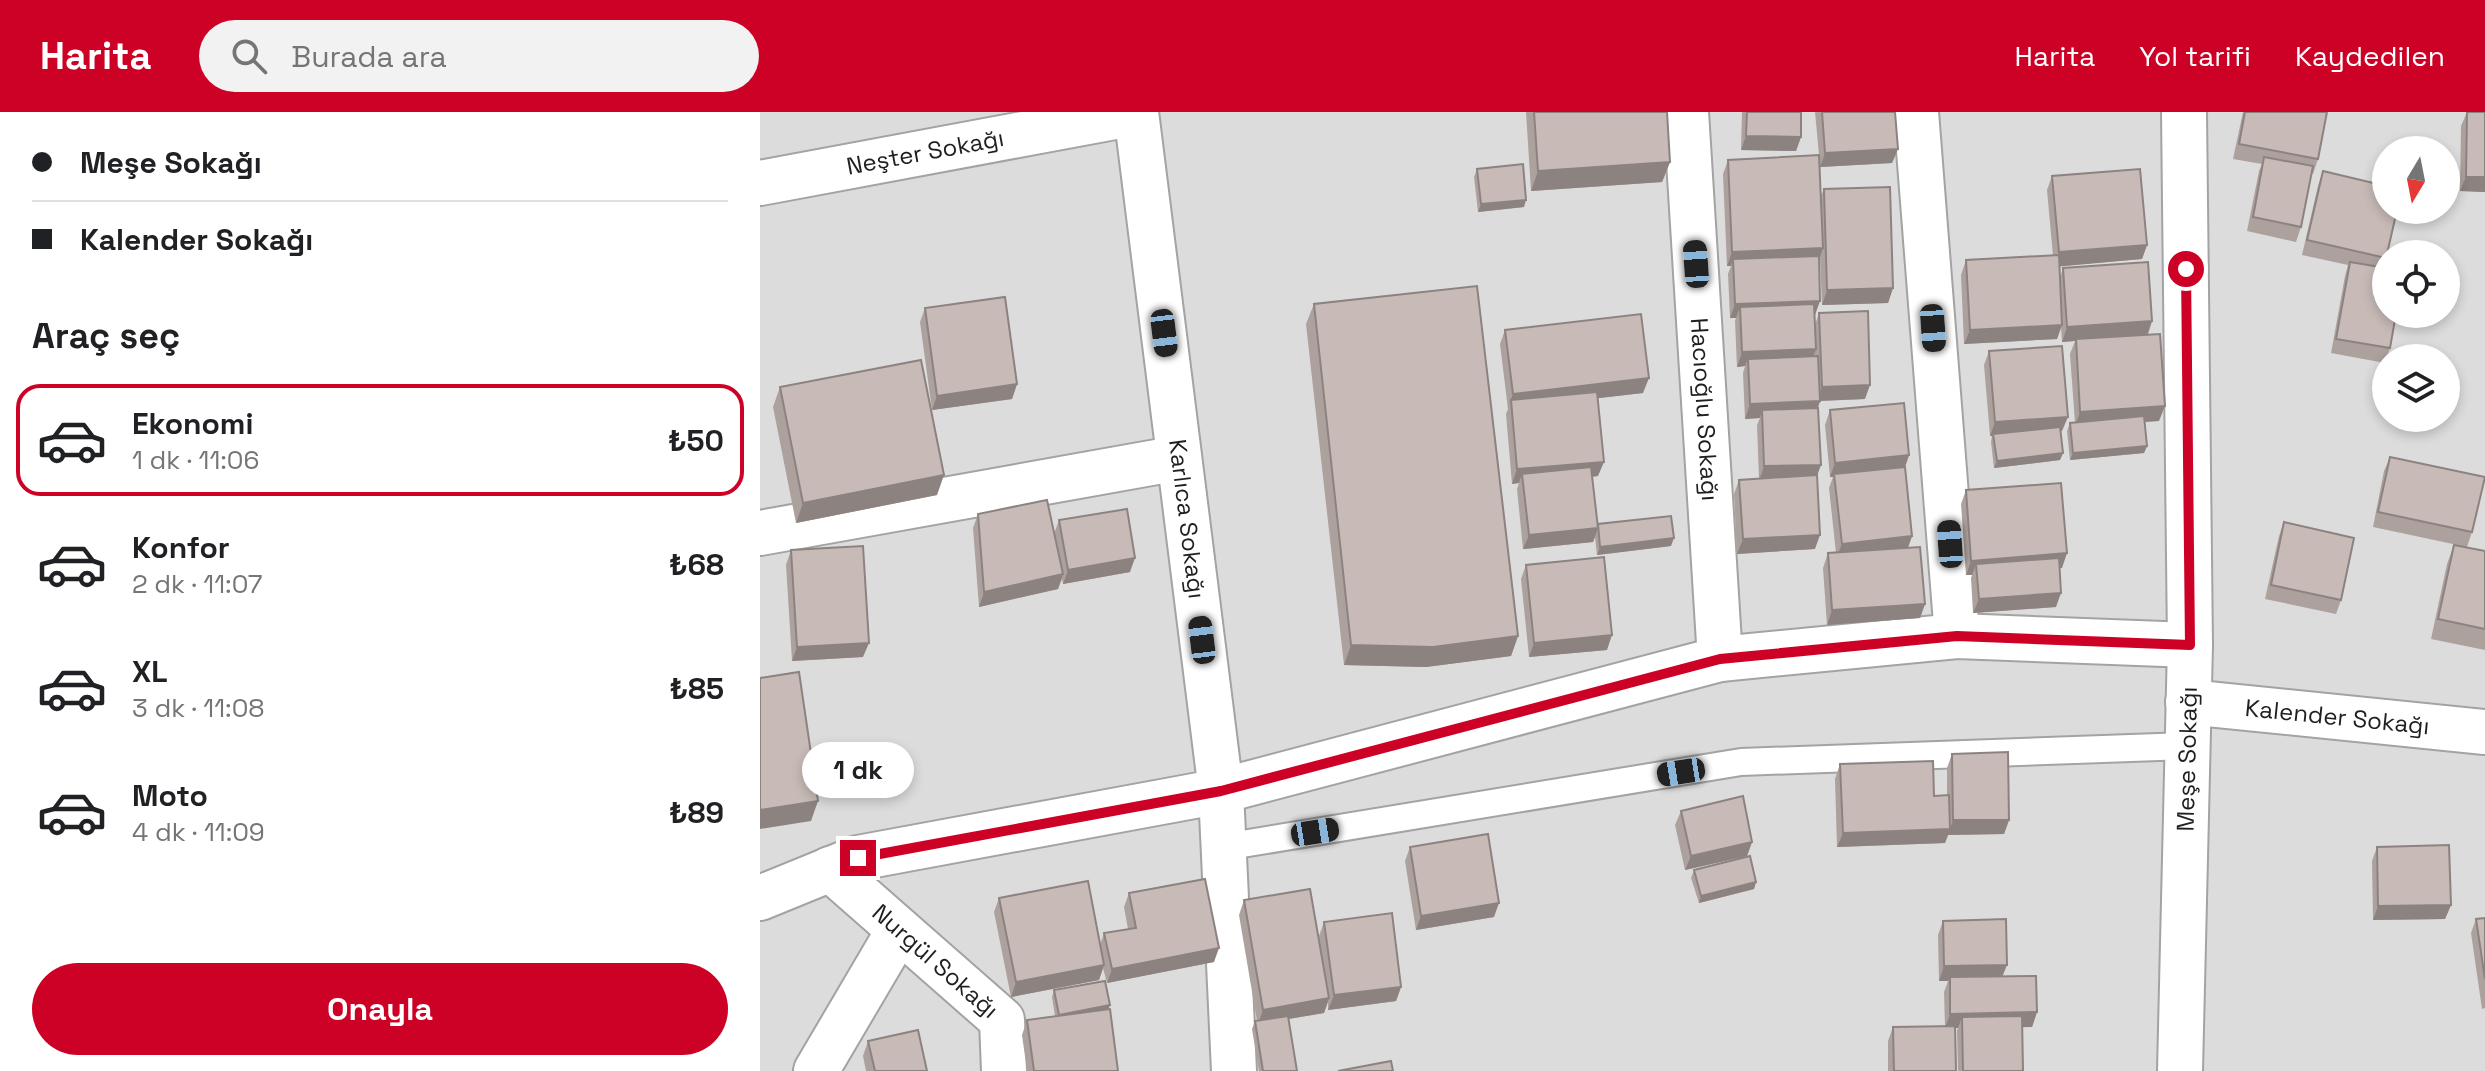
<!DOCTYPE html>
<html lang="tr">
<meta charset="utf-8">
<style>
body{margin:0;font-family:"Space Grotesk",sans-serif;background:#f2f2f2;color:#202124;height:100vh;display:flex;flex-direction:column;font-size:30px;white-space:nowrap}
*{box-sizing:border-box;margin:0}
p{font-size:26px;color:#757577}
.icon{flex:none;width:44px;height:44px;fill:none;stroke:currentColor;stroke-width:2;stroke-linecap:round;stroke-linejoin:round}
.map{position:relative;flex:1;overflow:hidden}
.panel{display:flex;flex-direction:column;background:#fff;width:760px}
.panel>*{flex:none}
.top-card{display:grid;align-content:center;height:176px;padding:0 32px;background:#fff}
.needle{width:52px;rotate:190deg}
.fabs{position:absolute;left:1612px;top:24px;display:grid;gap:16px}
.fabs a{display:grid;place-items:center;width:88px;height:88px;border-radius:50%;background:#fff;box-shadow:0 4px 12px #0003;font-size:40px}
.end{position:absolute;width:36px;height:36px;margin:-18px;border:10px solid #cd0026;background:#fff;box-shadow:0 0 0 4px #fff}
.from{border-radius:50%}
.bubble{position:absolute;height:56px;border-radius:28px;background:#fff;box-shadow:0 4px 12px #0003;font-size:26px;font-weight:800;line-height:56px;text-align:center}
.car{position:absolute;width:24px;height:48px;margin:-24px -12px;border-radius:10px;box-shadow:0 0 6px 2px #0007;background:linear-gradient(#222 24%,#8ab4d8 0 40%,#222 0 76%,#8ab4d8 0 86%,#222 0)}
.top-card b{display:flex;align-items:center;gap:28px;height:76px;font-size:30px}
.top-card b+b{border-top:2px solid #e0e0e0}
.top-card i{width:20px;height:20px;background:#202124}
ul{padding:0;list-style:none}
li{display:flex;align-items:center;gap:24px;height:112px;margin:0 16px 12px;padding:0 16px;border:4px solid transparent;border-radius:24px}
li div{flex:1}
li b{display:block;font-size:30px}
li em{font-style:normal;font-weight:800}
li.current{border-color:#cd0026}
li>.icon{width:72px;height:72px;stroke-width:1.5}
h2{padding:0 32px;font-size:36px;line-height:96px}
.action{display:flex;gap:16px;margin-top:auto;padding:16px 32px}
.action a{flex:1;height:92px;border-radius:48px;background:#cd0026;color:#fff;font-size:32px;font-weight:800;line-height:92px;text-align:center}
header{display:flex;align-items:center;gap:48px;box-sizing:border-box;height:112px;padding:0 40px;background:#cd0026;color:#fff}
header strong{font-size:38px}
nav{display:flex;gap:44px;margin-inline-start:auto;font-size:28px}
.search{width:560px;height:72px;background:#f2f2f2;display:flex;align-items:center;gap:20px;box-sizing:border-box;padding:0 28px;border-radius:44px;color:#757577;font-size:30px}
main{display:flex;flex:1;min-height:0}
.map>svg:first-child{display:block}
.residential{fill:#dddcdc;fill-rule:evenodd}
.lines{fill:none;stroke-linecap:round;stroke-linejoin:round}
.lane-casing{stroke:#a3a3a3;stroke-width:30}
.street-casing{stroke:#a3a3a3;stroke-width:48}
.lane{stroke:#fff;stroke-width:26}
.street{stroke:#fff;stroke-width:44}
.wall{fill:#aca19d}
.shaded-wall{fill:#8c8380}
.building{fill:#c8bbb7;stroke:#8c8380;stroke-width:2}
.route{stroke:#cd0026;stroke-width:10}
.labels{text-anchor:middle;stroke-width:6;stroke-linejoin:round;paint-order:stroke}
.street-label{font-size:24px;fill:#1f1f1f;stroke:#fff}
</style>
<header>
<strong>Harita</strong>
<div class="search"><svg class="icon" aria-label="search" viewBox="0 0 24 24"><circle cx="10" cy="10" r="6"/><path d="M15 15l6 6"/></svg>Burada ara</div>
<nav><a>Harita</a><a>Yol tarifi</a><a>Kaydedilen</a></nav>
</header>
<main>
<section class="panel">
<div class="top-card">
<b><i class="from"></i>Meşe Sokağı</b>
<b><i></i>Kalender Sokağı</b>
</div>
<h2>Araç seç</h2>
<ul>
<li class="current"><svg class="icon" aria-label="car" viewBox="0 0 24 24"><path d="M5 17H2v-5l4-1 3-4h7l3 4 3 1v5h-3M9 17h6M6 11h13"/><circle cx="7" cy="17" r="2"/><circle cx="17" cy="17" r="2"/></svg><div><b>Ekonomi</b><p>1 dk · 11:06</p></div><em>₺50</em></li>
<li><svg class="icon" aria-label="car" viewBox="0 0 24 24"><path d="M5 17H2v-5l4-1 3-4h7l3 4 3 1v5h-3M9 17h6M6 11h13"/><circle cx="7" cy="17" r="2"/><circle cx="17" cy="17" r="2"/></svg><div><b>Konfor</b><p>2 dk · 11:07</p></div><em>₺68</em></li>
<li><svg class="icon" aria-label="car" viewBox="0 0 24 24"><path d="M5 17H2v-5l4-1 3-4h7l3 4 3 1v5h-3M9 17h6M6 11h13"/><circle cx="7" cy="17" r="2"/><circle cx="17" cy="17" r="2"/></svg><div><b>XL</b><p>3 dk · 11:08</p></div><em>₺85</em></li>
<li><svg class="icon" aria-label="car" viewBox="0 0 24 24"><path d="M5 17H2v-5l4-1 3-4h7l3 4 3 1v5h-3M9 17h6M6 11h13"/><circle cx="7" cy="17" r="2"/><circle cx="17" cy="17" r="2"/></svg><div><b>Moto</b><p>4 dk · 11:09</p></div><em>₺89</em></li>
</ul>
<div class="action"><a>Onayla</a></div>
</section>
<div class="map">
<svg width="1725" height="959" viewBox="0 0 1725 959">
<rect width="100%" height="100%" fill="#f0eae4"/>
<path class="residential" d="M0 0H1725V959H0ZM1626 38H1686V98H1626ZM1626 142H1686V202H1626ZM1626 246H1686V306H1626Z"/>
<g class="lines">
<defs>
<path id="lane" d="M464 735 981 650 1427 634"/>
<g id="street">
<path id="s1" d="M376 0 461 679 474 959"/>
<path id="s2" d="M926 0 960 547"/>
<path d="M1156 0 1197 524"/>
<path id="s3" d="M0 71 376 1"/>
<path d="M0 421 419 346"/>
<path id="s4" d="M1428 590 1725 620"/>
<path id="s5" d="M70 757 242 908 244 959"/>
<path d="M0 786 98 746 461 679 960 547 1197 524 1430 533"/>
<path d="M56 959 139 818"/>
<path id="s6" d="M1420 959 1430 533 1424 0"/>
</g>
</defs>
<use href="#lane" class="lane-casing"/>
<use href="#street" class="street-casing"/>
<use href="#lane" class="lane"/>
<use href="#street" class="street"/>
</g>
<path class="wall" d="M766 0H907L910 50 902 70 771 79Z
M982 0H1041V25L1036 39 981 38Z
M1055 0H1135L1138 37 1132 51 1060 55 1061 84 1064 77 1133 176 1128 191 1062 193 1060 144 1059 148 1054 203 1055 213 1059 201 1105 287 1060 289 1058 296 1055 437 977 442 974 382 979 368 999 366 997 313 1000 306 985 307 983 261 985 254 977 255 975 209 976 206H970L968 162 971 154H967L963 62 968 48 1059 43Z
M1483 0H1567L1558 47 1553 62 1551 61 1541 115 1536 130 1487 119 1499 59 1502 52 1473 47Z
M1707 0 1725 80 1700 79 1701 14Z
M717 57 764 95 718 100 714 65Z
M1563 59 1626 142V147L1623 156 1630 236 1625 251 1571 241 1585 164 1588 153 1542 143 1558 74Z
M1292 64 1387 133 1382 147 1299 154 1300 166 1303 156 1392 209 1388 223 1399 309 1384 310 1387 334 1384 341 1310 348 1307 319 1310 311H1315L1310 242 1315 229 1302 230 1301 215 1297 227 1204 232 1201 163 1206 148 1293 144 1287 78Z
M554 192 758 524 751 544 666 555 584 553 546 212Z
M165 196 257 272 252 287 172 298 160 210Z
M745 218 883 281 838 286V364L832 365 838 412 911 434 837 443 835 425 833 430 763 437 757 377 759 371 752 372 746 302 748 297 740 232Z
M1229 239 1302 319H1301L1303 341 1300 348 1234 356 1231 330 1232 324H1230L1224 253Z
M20 275 177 383 36 411 13 295Z
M1070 298 1149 343 1145 355 1152 424 1148 436 1165 492 1160 506 1067 513 1063 456 1068 441H1076L1069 376 1073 365H1070L1065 313Z
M1630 345 1712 420 1707 435 1613 415 1624 359Z
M1206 378 1302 456H1299L1296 495 1213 501 1211 466 1212 463H1206L1201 392Z
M218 402 294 422 299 408 370 460 303 472 302 467 298 477 219 495 213 416Z
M1524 410 1581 488 1576 502 1505 487 1519 424Z
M1694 433 1725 439V538L1671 527 1687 452Z
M31 438 103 545 32 549 26 453Z
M766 453 847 538 769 545 761 467Z
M1192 642 1249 708 1244 722 1188 723 1185 731 1077 735 1075 667 1080 652 1174 684 1187 683V656Z
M921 699 992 730 987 744 925 758 915 713Z
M650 735 734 805 656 818 645 749Z
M1617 735 1691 793 1685 807 1613 808 1612 749Z
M934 758 996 770 994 777 939 791 931 766Z
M369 781 454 850 347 871 343 856 339 868 251 885 234 800 239 786 340 833 344 821 368 817 364 795Z
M484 788 562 849 559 824 564 810 641 875 636 889 568 898V890L564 901 529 907 537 959H499L492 917 495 909H497L479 803Z
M1725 806V896L1722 897 1711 821 1716 807Z
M1183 809 1243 865 1277 900 1272 915H1262L1263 959H1198L1197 919 1198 916H1195L1196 959H1128V929L1133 915 1185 914 1184 880 1188 869H1179L1178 823Z
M294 878 350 893 348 897 358 959H267L262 923 267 908 295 904 292 885Z
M108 929 167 959H106L103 944Z"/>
<path class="shaded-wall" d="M986 24 1041 25 1036 39 981 38Z
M1138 37 1132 51 1060 55 1065 41Z
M910 50 902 70 771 79 778 59Z
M1706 65H1725V80L1700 79Z
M766 88 764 95 718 100 721 92Z
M1387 133 1382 147 1294 155 1299 140Z
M1063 136 1058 151 973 147 971 154H967L972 140Z
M1133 176 1128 191 1062 193 1067 178Z
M1060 189 1055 203 980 195 976 206H970L975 192Z
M1392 209 1387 223 1302 230 1307 215Z
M1302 213 1297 227 1204 232 1210 218Z
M1056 237 1051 251 988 247 985 254 977 255 982 240Z
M889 266 883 281 752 296 751 288 747 297 753 282Z
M257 272 252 287 172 298 177 284Z
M1110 273 1105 287 1056 289 1062 275Z
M1060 289 1055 304 1002 298 1000 306 985 307 990 292Z
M1405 294 1399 309 1315 314 1320 300Z
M1308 305 1302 319 1234 324 1233 322 1232 324H1230L1235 310Z
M1387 334 1384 341 1310 348 1313 341Z
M1303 341 1300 348 1234 356 1237 349Z
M1149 343 1144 358 1074 362 1073 365H1070L1075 351Z
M844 350 838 364 763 371 762 362 759 371 752 372 757 357Z
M1061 353 1056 367 999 369 1004 354Z
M184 363 177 383 36 411 43 391Z
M838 416 833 430 763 437 769 423Z
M1060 423 1055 437 977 442 983 427Z
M1152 424 1147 438 1076 446 1082 432Z
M914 426 911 434 837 443 840 435Z
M1307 441 1302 456 1217 462 1216 452 1212 463H1206L1211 449Z
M375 446 370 460 303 472 308 458Z
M303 462 298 477 219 495 224 480Z
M1301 481 1296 495 1213 501 1219 487Z
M1165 492 1160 506 1067 513 1072 498Z
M852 523 847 538 769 545 774 531Z
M758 524 751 544 666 555 584 553 591 533Z
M109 531 103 545 32 549 37 535Z
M58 689 51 709 0 717V698Z
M1193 708H1249L1244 722 1188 723 1185 731 1077 735 1083 721 1190 717Z
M992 730 987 744 925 758 931 744Z
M996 770 994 777 939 791 941 784Z
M739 791 734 805 656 818 661 804Z
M1691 793 1685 807 1613 808 1618 794Z
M459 836 454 850 347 871 352 857Z
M344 853 339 868 251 885 256 870Z
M1247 853 1241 868 1190 865 1188 869H1179L1184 854Z
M641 875 636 889 568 898 574 883Z
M569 886 564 901 498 912 503 898Z
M350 893 347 901 299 903Z
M1277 900 1272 915 1203 916 1202 905 1198 916H1185L1190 902Z"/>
<path class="building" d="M774 0H907L910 50 778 59Z
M987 0H1041V25L986 24Z
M1062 0H1135L1138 37 1065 41Z
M1485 0H1567L1558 47 1479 32Z
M1707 0H1725V65H1706Z
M1059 43 1063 136 972 140 968 48Z
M1504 45 1553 54 1541 115 1493 105Z
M763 52 766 88 721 92 717 57Z
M1380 57 1387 133 1299 140 1292 64Z
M1563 59 1626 74V98H1637L1627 142H1626V146L1547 128Z
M1130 75 1133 176 1067 178 1064 77Z
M1299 143 1302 213 1210 218 1206 148Z
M1059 144 1060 189 975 192 973 147Z
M1388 150 1392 209 1307 215 1303 156Z
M1590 150 1626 156V202H1636L1630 236 1576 227Z
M717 174 758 524 673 535 591 533 554 192Z
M245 185 257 272 177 284 165 196Z
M1054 192 1056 237 982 240 980 195Z
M1108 199 1110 273 1062 275 1059 201Z
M881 202 889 266 753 282 745 218Z
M1400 222 1405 294 1320 300 1316 227Z
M1302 234 1308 305 1235 310 1229 239Z
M1058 244 1060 289 990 292 988 247Z
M161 248 184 363 43 391 20 275Z
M837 280 844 350 757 357 751 288Z
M1144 291 1149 343 1075 351 1070 298Z
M1058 296 1061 353 1004 354 1002 298Z
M1384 304 1387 334 1313 341 1310 311Z
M1300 315 1303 341 1237 349 1233 322Z
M1630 345 1725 365 1712 420 1618 400Z
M831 355 838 416 769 423 762 362Z
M1145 355 1152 424 1082 432 1074 362Z
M1057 363 1060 423 983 427 979 368Z
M1301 371 1307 441 1211 449 1206 378Z
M287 388 303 462 224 480 218 402Z
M367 397 375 446 308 458 299 408Z
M911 404 914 426 840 435 838 412Z
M1524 410 1594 426 1581 488 1511 473Z
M1694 433 1725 439V517L1678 507Z
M103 434 109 531 37 535 31 438Z
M1160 435 1165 492 1072 498 1068 441Z
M844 445 852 523 774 531 766 453Z
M1299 446 1301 481 1219 487 1216 452Z
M39 560 58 689 0 698V566Z
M1248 640 1249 708H1193L1192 642Z
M1173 649 1174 684 1189 683 1190 717 1083 721 1080 652Z
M983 684 992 730 931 744 921 699Z
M728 722 739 791 661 804 650 735Z
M1689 733 1691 793 1618 794 1617 735Z
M990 744 996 770 941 784 934 758Z
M445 767 459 836 352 857 344 821 376 816 369 781Z
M328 769 344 853 256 870 239 786Z
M550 777 569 886 503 898 484 788Z
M632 801 641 875 574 883 564 810Z
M1725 806V867L1716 807Z
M1246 807 1247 853 1184 854 1183 809Z
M1276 864 1277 900 1190 902V865Z
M345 869 350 893 299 903 294 878Z
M350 897 358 959H274L267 908Z
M528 904 537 959H503L495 909Z
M1262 904 1263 959H1203L1202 905Z
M1195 914 1196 959H1134L1133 915Z
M158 918 167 959H115L108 929Z
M631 949 633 959H578Z"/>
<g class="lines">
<path class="route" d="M98 746 461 679 960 547 1197 524 1430 533 1426 157"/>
</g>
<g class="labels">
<g class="street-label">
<text dy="8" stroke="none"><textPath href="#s3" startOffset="168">Neşter Sokağı</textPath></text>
<text dy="8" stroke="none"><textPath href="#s2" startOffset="298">Hacıoğlu Sokağı</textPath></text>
<text dy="8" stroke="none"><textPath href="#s1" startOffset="410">Karlıca Sokağı</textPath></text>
<text dy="8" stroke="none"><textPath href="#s4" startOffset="150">Kalender Sokağı</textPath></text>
<text dy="8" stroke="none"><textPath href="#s6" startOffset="312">Meşe Sokağı</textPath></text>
<text dy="8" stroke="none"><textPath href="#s5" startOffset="140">Nurgül Sokağı</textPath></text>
</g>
</g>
</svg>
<div class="fabs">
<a><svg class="needle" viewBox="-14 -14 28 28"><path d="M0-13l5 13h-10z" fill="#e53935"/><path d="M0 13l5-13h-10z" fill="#757577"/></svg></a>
<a><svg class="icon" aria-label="locate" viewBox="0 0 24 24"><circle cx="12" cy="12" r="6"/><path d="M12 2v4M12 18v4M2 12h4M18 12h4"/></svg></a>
<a><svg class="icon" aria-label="layers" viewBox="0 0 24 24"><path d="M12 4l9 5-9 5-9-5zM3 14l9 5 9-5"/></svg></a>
</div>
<i class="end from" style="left:1426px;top:157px"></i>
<i class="end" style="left:98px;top:746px"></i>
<div class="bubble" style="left:42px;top:630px;width:112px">1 dk</div>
<i class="car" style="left:936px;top:152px;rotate:356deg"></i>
<i class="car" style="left:1173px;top:216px;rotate:176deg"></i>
<i class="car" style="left:404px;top:221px;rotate:173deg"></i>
<i class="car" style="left:1190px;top:432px;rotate:356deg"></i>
<i class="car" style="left:442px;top:528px;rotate:353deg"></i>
<i class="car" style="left:921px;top:660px;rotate:261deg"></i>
<i class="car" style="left:555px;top:720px;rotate:81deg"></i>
</div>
</main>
